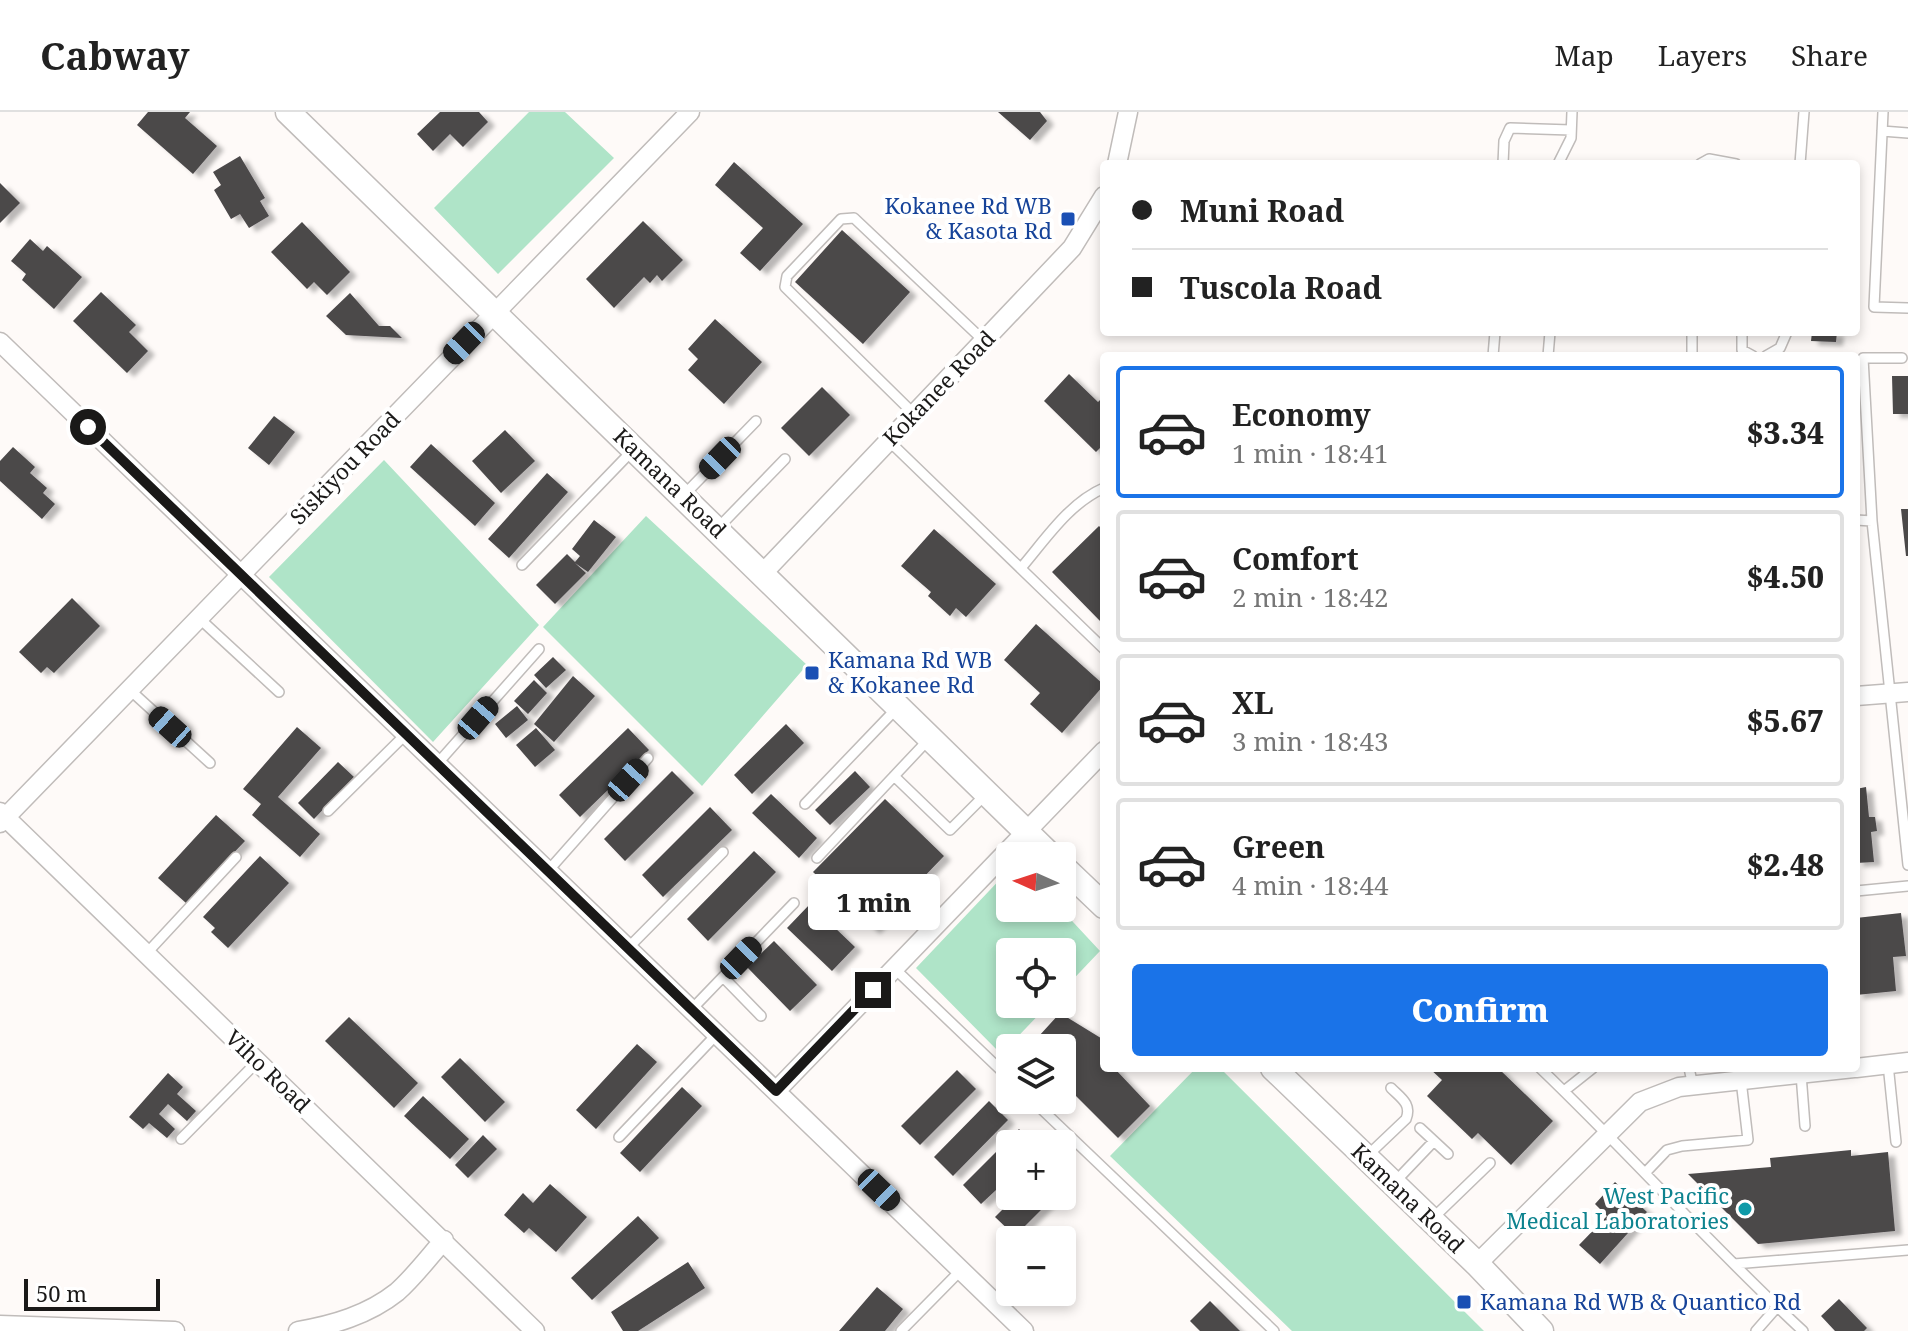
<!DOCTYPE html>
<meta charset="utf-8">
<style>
body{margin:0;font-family:"Noto Serif",serif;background:#f6f6f6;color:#222;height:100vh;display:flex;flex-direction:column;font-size:30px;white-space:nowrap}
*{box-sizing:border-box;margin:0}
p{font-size:26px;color:#767676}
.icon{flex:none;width:44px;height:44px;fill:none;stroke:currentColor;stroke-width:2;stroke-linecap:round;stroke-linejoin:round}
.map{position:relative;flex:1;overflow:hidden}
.drawer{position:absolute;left:1100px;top:240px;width:760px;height:720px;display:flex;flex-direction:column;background:#fff;border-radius:8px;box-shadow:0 4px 12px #0003}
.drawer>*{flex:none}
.guide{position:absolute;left:1100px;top:48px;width:760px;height:176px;border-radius:8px;box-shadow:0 4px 12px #0003;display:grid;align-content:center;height:176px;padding:0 32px;background:#fff}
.needle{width:52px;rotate:273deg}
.fabs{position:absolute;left:996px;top:730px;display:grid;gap:16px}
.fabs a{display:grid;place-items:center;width:80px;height:80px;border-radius:8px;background:#fff;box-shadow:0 4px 12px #0003;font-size:40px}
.scale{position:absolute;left:24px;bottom:20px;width:136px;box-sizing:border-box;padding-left:8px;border:4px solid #1a1918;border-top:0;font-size:22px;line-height:28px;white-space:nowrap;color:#1a1918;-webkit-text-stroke:6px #fff;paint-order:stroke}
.end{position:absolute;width:36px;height:36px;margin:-18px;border:10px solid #1a1918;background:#fff;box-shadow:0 0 0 4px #fff}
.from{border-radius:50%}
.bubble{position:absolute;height:56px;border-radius:8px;background:#fff;box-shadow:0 4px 12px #0003;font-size:26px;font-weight:800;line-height:56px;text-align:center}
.car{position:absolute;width:24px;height:48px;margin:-24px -12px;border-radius:10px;box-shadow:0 0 6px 2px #0007;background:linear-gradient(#222 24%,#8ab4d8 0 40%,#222 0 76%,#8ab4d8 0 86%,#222 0)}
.guide b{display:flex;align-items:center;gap:28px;height:76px;font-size:30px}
.guide b+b{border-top:2px solid #e0e0e0}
.guide i{width:20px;height:20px;background:#222}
ul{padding:14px 0 0;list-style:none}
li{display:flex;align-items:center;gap:24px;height:132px;margin:0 16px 12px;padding:0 16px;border:4px solid #e0e0e0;border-radius:8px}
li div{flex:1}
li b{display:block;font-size:30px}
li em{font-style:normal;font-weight:800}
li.on{border-color:#1a73e8}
li>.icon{width:72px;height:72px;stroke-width:1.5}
.action{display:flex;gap:16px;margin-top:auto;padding:16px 32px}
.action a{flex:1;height:92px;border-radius:8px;background:#1a73e8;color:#fff;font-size:32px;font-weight:800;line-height:92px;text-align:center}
header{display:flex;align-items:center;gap:48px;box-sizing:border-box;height:112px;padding:0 40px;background:#fff;border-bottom:2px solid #e0e0e0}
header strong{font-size:38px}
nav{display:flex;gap:44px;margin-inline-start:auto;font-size:28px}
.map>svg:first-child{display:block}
.green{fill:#afe4c8}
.building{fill:#4b484a;filter:url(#shadow)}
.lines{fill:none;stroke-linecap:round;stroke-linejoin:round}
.lane-casing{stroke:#c0bcba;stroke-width:12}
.street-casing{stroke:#c0bcba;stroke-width:21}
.secondary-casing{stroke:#c0bcba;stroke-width:27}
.lane{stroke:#fff;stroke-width:9}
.street{stroke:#fff;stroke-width:18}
.secondary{stroke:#fff;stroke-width:24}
.route{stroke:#1a1918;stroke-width:10}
.transit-dot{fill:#1a4fb4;stroke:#fff;stroke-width:3}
.culture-dot{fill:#0f9aa8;stroke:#fff;stroke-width:3}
.labels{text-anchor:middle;stroke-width:8;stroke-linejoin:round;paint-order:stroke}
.transit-label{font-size:22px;fill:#164399;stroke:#fff;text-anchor:start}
.street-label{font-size:22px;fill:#1a1918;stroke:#fff}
.culture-label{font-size:22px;fill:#0d838f;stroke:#fff;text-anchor:end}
</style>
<header>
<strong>Cabway</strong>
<nav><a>Map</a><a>Layers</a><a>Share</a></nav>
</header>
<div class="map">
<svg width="1908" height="1219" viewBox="0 0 1908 1219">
<defs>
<filter id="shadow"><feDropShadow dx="7" dy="4" stdDeviation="2" flood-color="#0004"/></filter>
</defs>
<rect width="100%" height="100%" fill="#fefaf8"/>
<path class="green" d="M529 0H565L614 46 498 162 434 96Z
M384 348 539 513 433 630 269 465Z
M646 404 807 553 702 674 543 515Z
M1007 760H1010V796H1060L1100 839 1062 879V840H1010V892H1049L1001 942 916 856Z
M1196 956H1220L1484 1219H1292L1110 1044Z"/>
<path class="building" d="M148 0H190L185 6 217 34 193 62 137 13Z
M440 0H479L488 10 463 35 450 22 433 39 417 22Z
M998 0H1040L1047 9 1030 28Z
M240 44 265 86 260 89 269 104 249 116 240 102 231 107 214 78 221 73 213 60Z
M734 50 803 112 760 159 740 141 763 116 715 73Z
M0 71 20 91 0 111Z
M643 109 683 148 662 169 657 163 650 171 644 165 614 196 586 167Z
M302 110 350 160 327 183 314 170 307 177 271 140Z
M842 118 910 180 863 232 795 170Z
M30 127 43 139 47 134 82 165 54 197 22 168 26 162 11 149Z
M101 180 136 213 129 220 148 239 127 261 73 209Z
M350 181 379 214H390L402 226 346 223 326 204Z
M715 207 762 250 724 292 688 258 698 247 688 237Z
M1812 220H1837L1836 230 1811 229Z
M1069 262 1098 290 1104 284V332L1096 340 1044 289Z
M1892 264H1908V302H1893Z
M822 275 850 303 809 344 781 316Z
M274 304 295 320 269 353 248 336Z
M505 318 535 349 501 381 472 349Z
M431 332 495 391 475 414 410 355Z
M13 335 35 355 30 361 47 376 43 381 55 392 42 407 0 369V349Z
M547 361 568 380 509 446 488 427Z
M1901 397H1908V444H1906Z
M594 408 616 425 588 460 575 451 586 461 555 492 536 473 567 442 575 450 580 444 572 437Z
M1099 414 1104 419V508L1101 510 1052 460Z
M934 417 996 472 966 505 956 496 950 504 928 484 931 480 901 454Z
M72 486 100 514 54 561 47 555 41 561 19 540Z
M1036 512 1104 573 1062 621 1030 592 1040 581 1004 548Z
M553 545 566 558 546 576 534 563Z
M573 564 595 584 554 630 534 612Z
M534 568 547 581 528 602 514 589Z
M517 594 528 608 506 626 495 612Z
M786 612 804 631 752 682 734 663Z
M297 615 321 636 278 685 320 722 300 745 252 703 261 692 243 677Z
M536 616 555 638 535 655 516 633Z
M628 616 649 638 580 705 559 683Z
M338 650 354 665 314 707 298 691Z
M672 659 694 681 625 749 604 727Z
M855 659 870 675 830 713 815 698Z
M1866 675 1869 705H1875L1877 719 1871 720 1874 750 1856 751V677Z
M771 682 817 726 799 746 752 701Z
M885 687 944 744 873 818 813 760Z
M710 695 732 718 663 785 642 763Z
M216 703 245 729 186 791 158 766Z
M754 739 776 760 708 829 687 807Z
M260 744 289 771 228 836 211 820 215 816 203 805Z
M810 792 855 835 832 859 787 816Z
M1901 801 1906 844 1893 845 1896 879 1856 883V806Z
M774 829 817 873 790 899 747 855Z
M1060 901 1104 928V956H1118L1116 958 1150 994 1118 1026 1062 970V936H1028Z
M349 905 418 971 394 996 325 929Z
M637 932 657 950 596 1017 576 998Z
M460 946 505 990 485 1010 441 965Z
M1429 956H1498L1553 1009 1511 1053 1478 1021 1472 1027 1427 984 1442 968Z
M957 958 976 977 920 1033 901 1014Z
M168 961 183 975 177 982 196 999 187 1009 168 992 159 1002 175 1017 167 1026 149 1011 143 1017 129 1005Z
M682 975 702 994 640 1060 620 1041Z
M423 984 469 1027 450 1047 404 1004Z
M989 989 1008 1008 953 1064 934 1045Z
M1019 1017 1033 1032H1010V1065L981 1092 963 1073Z
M483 1023 497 1037 468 1066 455 1053Z
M1851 1038V1044L1888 1040 1895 1119 1758 1132 1688 1062 1771 1055 1770 1046Z
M1615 1070 1647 1100 1600 1152 1579 1133 1607 1104 1595 1092Z
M550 1072 587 1105 556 1140 529 1116 524 1121 504 1103 523 1081 533 1091Z
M1016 1084H1055L1015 1124 995 1105Z
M638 1104 659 1126 592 1188 571 1166Z
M688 1150 705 1176 638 1219H623L611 1200Z
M877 1175 903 1197 885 1219H839Z
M1839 1187 1867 1216 1864 1219H1835L1821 1204Z
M1210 1189 1240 1219H1200L1190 1209Z"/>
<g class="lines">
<defs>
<path id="lane" d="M1883 0 1874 195 1908 196
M1882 19 1908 21
M1503 52 1504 29 1510 16 1571 18
M1558 52 1571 26 1572 0
M1700 52 1709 47 1736 52
M1800 52 1804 0
M1742 220V238L1753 244
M1493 244 1495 220
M1548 244 1550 220
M1692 244V220
M1766 244 1780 236 1787 220
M914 302 785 175 787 164 841 107 854 106 984 229
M889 329 1104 537
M683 384 756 309
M1856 408 1872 409 1908 753
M1872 409 1863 246H1902
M717 417 785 347
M522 453 632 339
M1021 456C1045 428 1069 391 1104 376
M200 507 279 580
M130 578 210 651
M437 652 539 537
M894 664 950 718 986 682
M805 692 897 596
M328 699 406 622
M817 746 928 628
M548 759 648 646
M1856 779 1908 774
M628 836 723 740
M146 842 236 745
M894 856 1010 967
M723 865 761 904
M692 897 794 791
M1888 952 1896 1030
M1540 956C1630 1042 1712 1135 1803 1219
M1689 956 1693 974
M1801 962 1805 1014
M1564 979 1593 956
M1032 988 1274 1219
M1420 1016 1434 1029
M619 1025 717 922
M181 1027 257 950
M1366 1045 1406 1007C1412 992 1401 986 1391 976
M1646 1060 1667 1038 1682 1034 1748 1028 1741 968
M1393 1072 1434 1029 1448 1042
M1431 1108 1490 1051
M1734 1152 1908 1138
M901 1219 961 1158
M1756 1219 1777 1195"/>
<path id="street" d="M1117 52 1128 0
M0 230 1024 1219
M763 461 1072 136 1104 84
M1856 584 1908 580
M0 700 535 1219
M0 711 690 0
M1856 956 1908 950
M776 979 1104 639
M1477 1152 1640 990 1679 975 1854 956
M0 1213 175 1219
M298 1219C333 1213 368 1203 397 1180 414 1165 429 1145 444 1128"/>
<path id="secondary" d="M288 0 1051 744
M1062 754 1104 794
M1273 956 1477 1152 1541 1219"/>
</defs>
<use href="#lane" class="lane-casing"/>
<use href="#street" class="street-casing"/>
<use href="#secondary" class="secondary-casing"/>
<use href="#lane" class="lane"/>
<use href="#street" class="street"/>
<use href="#secondary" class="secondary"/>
</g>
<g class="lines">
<path class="route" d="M88 315 776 979 873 878"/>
</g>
<g class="transit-dot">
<rect x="1060" y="99" width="16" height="16" rx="4"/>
<rect x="804" y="553" width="16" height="16" rx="4"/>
<rect x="1456" y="1182" width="16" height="16" rx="4"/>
</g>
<circle class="culture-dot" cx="1745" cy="1097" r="8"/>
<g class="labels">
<g class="transit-label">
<text x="1052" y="102" text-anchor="end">Kokanee Rd WB<tspan x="1052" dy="25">&amp; Kasota Rd</tspan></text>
<text x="828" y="556">Kamana Rd WB<tspan x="828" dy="25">&amp; Kokanee Rd</tspan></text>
<text x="1480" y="1198">Kamana Rd WB &amp; Quantico Rd</text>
</g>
<g class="street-label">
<text transform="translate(939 276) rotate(-46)" y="8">Kokanee Road</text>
<text transform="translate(345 356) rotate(-46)" y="8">Siskiyou Road</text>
<text transform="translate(670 371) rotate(44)" y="8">Kamana Road</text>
<text transform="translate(268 959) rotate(44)" y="8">Viho Road</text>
<text transform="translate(1408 1086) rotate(44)" y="8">Kamana Road</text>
</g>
<g class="culture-label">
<text x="1729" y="1092">West Pacific<tspan x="1729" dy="25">Medical Laboratories</tspan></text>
</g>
</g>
</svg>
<div class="fabs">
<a><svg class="needle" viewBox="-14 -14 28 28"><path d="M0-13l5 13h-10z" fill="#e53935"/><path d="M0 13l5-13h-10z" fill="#767676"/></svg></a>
<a><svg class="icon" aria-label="locate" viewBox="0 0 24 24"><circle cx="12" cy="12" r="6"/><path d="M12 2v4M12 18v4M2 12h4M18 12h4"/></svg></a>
<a><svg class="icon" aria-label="layers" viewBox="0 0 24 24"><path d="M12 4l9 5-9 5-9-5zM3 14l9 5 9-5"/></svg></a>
<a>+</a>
<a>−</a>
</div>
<div class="scale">50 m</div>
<i class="end from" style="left:88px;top:315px"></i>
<i class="end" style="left:873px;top:878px"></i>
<div class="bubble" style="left:808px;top:762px;width:132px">1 min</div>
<i class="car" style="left:464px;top:231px;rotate:224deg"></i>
<i class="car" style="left:720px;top:346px;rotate:224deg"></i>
<i class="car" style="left:478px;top:606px;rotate:41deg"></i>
<i class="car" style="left:170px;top:615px;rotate:312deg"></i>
<i class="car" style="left:628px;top:668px;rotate:42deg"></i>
<i class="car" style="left:741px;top:846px;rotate:44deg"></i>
<i class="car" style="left:879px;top:1078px;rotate:134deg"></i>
<div class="guide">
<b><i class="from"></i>Muni Road</b>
<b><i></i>Tuscola Road</b>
</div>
<section class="drawer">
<ul>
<li class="on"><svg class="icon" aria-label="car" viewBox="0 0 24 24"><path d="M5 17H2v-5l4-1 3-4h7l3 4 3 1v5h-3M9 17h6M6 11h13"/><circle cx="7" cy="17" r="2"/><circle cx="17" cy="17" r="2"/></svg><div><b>Economy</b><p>1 min · 18:41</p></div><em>$3.34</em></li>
<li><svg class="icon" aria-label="car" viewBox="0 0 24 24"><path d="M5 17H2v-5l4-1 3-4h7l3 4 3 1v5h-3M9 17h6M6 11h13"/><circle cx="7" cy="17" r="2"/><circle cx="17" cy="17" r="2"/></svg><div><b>Comfort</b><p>2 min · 18:42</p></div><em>$4.50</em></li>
<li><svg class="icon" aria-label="car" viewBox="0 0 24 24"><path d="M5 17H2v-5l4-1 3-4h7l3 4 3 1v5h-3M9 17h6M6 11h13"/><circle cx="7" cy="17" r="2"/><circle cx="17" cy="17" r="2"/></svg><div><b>XL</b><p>3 min · 18:43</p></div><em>$5.67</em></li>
<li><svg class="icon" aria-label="car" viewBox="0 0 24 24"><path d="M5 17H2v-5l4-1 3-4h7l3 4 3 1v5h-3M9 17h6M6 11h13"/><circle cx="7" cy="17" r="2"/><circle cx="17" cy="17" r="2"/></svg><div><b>Green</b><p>4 min · 18:44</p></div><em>$2.48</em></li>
</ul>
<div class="action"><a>Confirm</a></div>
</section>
</div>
